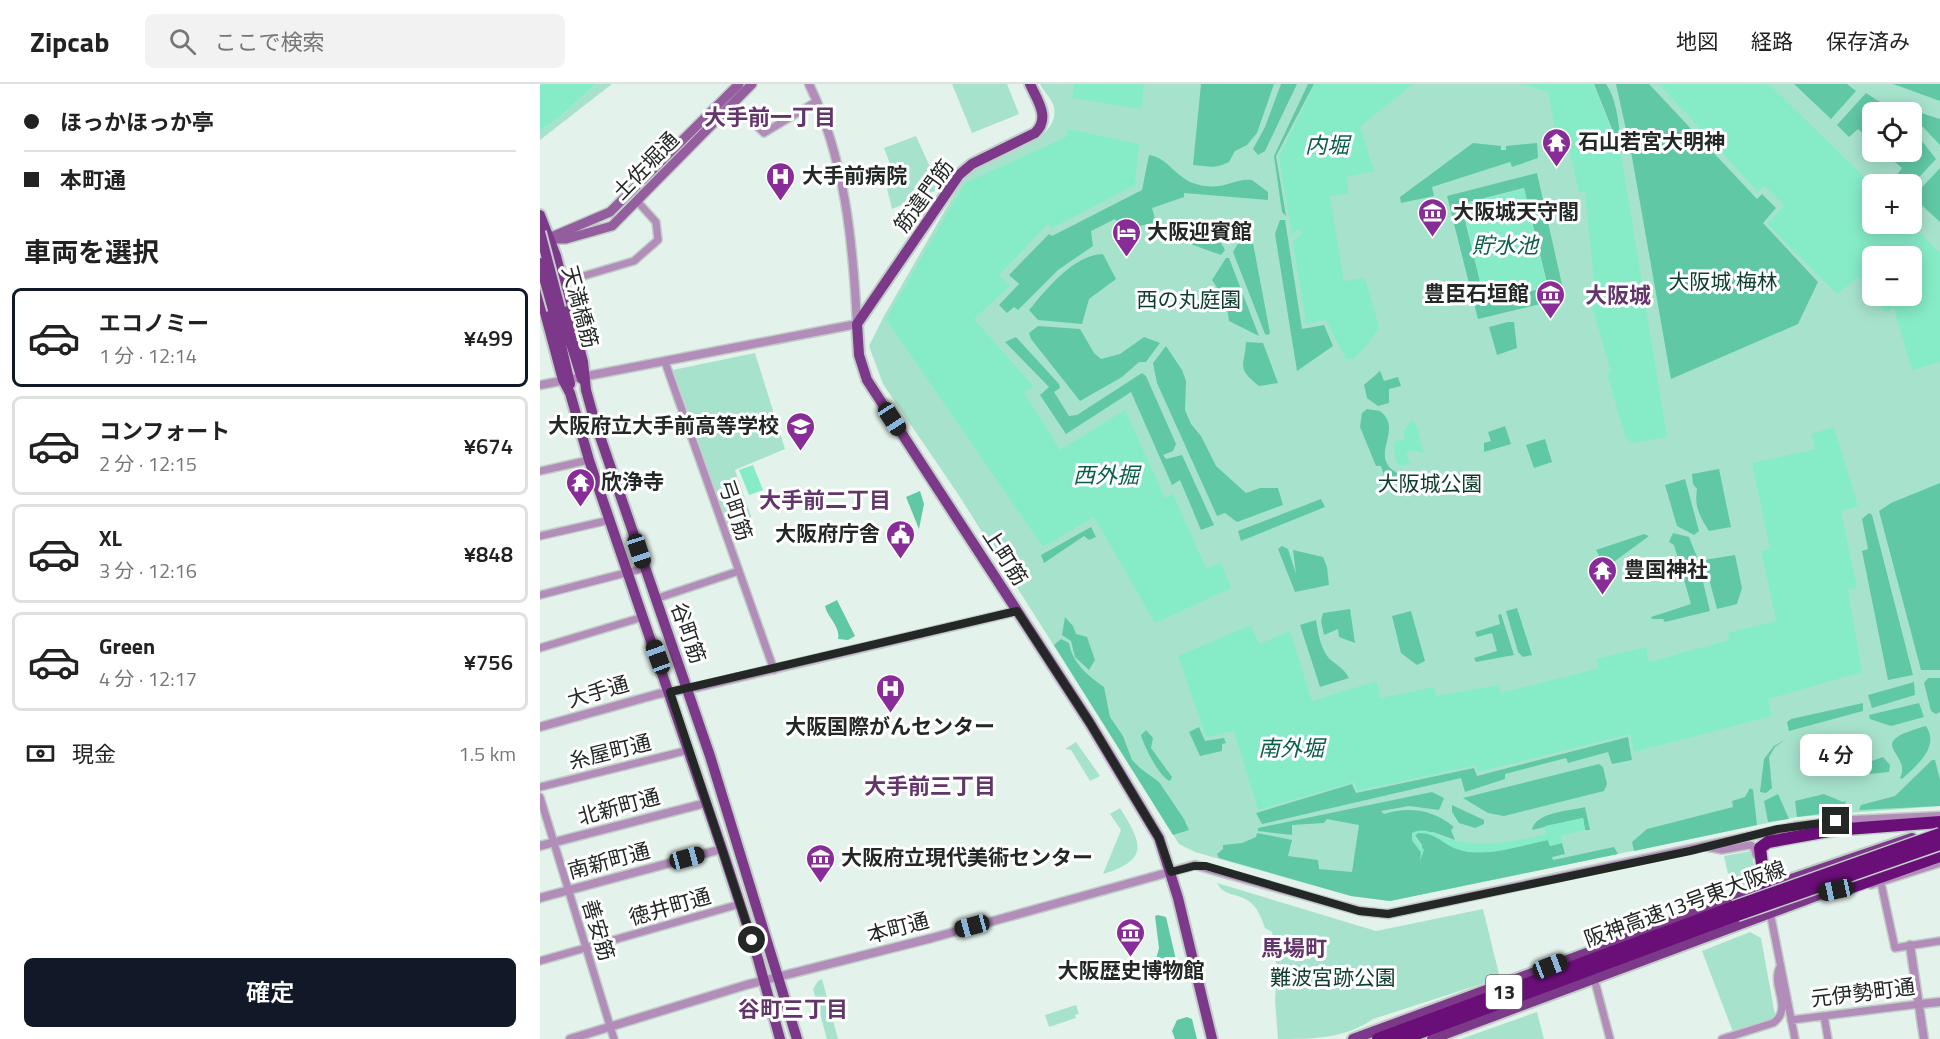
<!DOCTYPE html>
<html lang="ja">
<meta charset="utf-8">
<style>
body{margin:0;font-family:"Titillium Web","Noto Sans JP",sans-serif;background:#f2f2f2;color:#222;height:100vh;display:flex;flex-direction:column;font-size:22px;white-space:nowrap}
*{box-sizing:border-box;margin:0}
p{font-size:20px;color:#767676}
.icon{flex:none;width:33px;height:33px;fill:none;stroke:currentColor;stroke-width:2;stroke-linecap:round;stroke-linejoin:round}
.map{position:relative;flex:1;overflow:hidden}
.drawer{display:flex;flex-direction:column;background:#fff;width:540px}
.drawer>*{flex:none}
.banner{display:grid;align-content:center;height:132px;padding:0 24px;background:#fff}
.tools{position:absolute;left:1322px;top:18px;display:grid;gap:12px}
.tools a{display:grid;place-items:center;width:60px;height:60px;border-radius:9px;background:#fff;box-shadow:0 3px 15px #0003;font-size:30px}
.end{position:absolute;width:27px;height:27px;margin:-14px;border:8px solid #232826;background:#fff;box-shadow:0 0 0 3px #fff}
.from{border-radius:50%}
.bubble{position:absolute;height:42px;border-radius:9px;background:#fff;box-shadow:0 3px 15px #0003;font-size:20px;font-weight:600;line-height:42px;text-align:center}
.car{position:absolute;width:18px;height:36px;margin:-18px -9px;border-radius:8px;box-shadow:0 0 4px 2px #0007;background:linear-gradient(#222 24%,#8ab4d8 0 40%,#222 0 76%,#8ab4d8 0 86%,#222 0)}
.banner b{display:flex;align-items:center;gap:21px;height:57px;font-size:22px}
.banner b+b{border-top:2px solid #e0e0e0}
.banner i{width:15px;height:15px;background:#222}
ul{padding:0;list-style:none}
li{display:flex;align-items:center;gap:18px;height:99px;margin:0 12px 9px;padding:0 12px;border:3px solid #e0e0e0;border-radius:9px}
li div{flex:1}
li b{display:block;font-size:22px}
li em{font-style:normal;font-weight:600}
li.selected{border-color:#111827}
li>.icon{width:54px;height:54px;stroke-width:1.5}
h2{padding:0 24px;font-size:27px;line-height:72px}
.pay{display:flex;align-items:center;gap:15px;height:66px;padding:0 24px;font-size:22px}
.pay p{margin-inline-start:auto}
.action{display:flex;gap:12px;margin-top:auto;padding:12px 24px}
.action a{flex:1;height:69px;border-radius:9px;background:#111827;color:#fff;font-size:24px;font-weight:600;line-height:69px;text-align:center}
header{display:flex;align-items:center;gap:36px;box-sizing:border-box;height:84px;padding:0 30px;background:#fff;border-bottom:2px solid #e0e0e0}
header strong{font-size:28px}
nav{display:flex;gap:33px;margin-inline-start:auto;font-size:21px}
.search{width:420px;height:54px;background:#f2f2f2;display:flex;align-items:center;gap:15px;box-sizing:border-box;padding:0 21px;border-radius:9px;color:#767676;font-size:22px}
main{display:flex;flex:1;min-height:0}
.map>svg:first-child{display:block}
.green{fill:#a7e3cc;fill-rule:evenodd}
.forest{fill:#61c8a6;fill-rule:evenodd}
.water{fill:#86ecc8}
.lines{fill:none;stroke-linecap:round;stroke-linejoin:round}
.minor-casing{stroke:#c1cec8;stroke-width:10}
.tertiary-casing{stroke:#c1cec8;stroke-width:11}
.secondary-casing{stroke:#c1cec8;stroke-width:12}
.primary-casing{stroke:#c1cec8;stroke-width:14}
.motorway-casing{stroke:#c1cec8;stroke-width:15}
.minor{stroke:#b38db9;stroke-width:7}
.tertiary{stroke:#b38db9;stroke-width:8}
.secondary{stroke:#945d9e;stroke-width:9}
.primary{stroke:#7d3989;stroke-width:10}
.motorway{stroke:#690f77;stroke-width:12}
.primary-bridge-casing{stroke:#c1cec8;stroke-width:14;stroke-linecap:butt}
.motorway-bridge-casing{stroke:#c1cec8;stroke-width:15;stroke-linecap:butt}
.primary-bridge{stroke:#7d3989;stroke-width:10}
.motorway-bridge{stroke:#690f77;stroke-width:12}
.route{stroke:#232826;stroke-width:8}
.labels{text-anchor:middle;stroke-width:6;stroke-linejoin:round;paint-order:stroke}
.shield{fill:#fff;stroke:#656867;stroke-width:1.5}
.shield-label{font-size:20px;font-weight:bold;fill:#232826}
.poi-label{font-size:21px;font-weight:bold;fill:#232826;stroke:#fff;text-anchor:start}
.street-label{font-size:21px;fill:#232826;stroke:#fff}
.park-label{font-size:21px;fill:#0e3c2e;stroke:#fff}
.neighbourhood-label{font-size:22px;font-weight:bold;fill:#63366b;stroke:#fff}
.water-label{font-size:22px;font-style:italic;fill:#0b5f49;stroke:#fff}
</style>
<header>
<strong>Zipcab</strong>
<div class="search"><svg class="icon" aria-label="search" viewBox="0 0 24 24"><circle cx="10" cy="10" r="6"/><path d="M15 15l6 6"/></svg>ここで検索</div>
<nav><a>地図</a><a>経路</a><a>保存済み</a></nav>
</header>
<main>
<section class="drawer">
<div class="banner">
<b><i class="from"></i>ほっかほっか亭</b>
<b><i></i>本町通</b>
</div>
<h2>車両を選択</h2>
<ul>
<li class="selected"><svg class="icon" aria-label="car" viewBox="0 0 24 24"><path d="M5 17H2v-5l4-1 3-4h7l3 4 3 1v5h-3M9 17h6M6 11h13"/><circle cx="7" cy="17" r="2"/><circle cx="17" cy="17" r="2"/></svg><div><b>エコノミー</b><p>1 分 · 12:14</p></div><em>¥499</em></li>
<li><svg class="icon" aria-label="car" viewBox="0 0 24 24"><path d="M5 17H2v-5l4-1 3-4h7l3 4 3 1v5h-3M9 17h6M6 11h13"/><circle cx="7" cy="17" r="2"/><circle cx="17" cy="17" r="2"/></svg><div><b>コンフォート</b><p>2 分 · 12:15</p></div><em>¥674</em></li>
<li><svg class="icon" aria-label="car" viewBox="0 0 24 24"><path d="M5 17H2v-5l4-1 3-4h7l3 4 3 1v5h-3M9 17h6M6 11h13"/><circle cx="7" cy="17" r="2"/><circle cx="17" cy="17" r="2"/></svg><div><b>XL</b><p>3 分 · 12:16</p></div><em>¥848</em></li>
<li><svg class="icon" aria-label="car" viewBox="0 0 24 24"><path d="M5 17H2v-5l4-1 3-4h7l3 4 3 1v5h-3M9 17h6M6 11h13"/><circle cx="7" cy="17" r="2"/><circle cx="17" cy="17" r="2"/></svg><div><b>Green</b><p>4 分 · 12:17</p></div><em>¥756</em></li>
</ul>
<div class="pay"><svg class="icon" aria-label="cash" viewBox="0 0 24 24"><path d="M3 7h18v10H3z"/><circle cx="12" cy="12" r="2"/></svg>現金<p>1.5 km</p></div>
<div class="action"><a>確定</a></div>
</section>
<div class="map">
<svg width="1400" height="955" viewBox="0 0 1400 955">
<rect width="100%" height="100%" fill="#e4f2ec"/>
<path class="green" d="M56 0H72L0 56V47L15 37Z
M412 0H467L479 30 432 49Z
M500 0H1400V722L1257 733 850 817 811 812 655 768 639 760 418 410 343 300 329 262 344 232 423 95C447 71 521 61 514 23 512 15 504 8 500 0ZM1332 28H1371V68H1332ZM1332 100H1371V140H1332ZM1332 172H1371V212H1332Z
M376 52 400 105 352 125 343 88 352 85 344 64Z
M215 269 245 365 195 386 212 435 188 443 133 286Z
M536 658 560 692 550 697 531 666 525 665Z
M580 724C602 759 610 776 563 790L581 746 570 730Z
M1211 767 1217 795 1215 800 1192 808 1184 772Z
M677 799 836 847 943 825 960 894 833 935C805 955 772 955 738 955L735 917 737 881 728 860 733 852 732 848 725 844C712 800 688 820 677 799Z
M1210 848 1221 854 1235 931 1231 936 1193 948 1162 867Z
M282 895 298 955H287L273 905 278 897Z
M536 921 539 930 535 931 536 934 509 943 505 931Z
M997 928 1004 955H921Z"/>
<path class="forest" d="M661 0H734L717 49 707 61 695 67 689 78 682 81 673 83 653 81Z
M741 0H757L725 67 718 71 713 65 725 43Z
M768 0H774L736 72 746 132 742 128 734 72Z
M1054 0H1066C1079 19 1079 48 1082 70Z
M1076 0H1109L1217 115 1222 110 1236 124 1223 139 1278 198 1258 240 1131 295 1092 73Z
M1254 0H1307L1316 7 1291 35Z
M1353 0H1400V17Z
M1326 9 1355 28H1332V57L1318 45 1309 53 1297 41Z
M1369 25 1400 35V61L1368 27Z
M1371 43 1396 75 1371 102 1360 100 1354 95 1362 84 1343 68H1371Z
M933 59 961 62V66H966V62L997 59 998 74 972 83 970 78 892 103 894 112 861 119 860 113Z
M609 71C629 74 635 94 656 100 684 108 693 94 712 96L728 108V116L644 109V113L612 124 616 138 584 146 575 135 551 147 553 162 518 186 478 226 474 223 467 229 459 221 479 200 469 191 509 150 512 152 602 106Z
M1400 84V138L1373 113Z
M997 89 1025 214 938 235 907 112ZM984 104 1008 203 945 218 921 120Z
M740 136H745L762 245 784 241 793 262 757 287 735 150Z
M640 146C657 146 677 148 685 166L681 171 642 157Z
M708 152 713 159 730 249 728 251 725 250 693 168 701 154Z
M563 170 576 195 549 215 542 240 498 236 489 226C507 205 533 171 563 170Z
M686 174H689L719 252 689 237 686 217 672 196Z
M968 238H974L977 264 957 271 949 243Z
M498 242 540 245 554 269 561 275 580 270 604 253 620 259 606 278H599L582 293 540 317 491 255 489 249Z
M476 253 519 300 520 304 514 308 529 332 537 331 602 289 606 292 636 360 633 367 623 371 626 375 642 371 674 441 661 446 640 396 632 401 591 308 526 350 500 311 509 303 465 258Z
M706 258 723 259 738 299 719 302C695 283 705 282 706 258Z
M626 262 642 286 646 297 645 326 651 340 661 352 676 382 706 409 720 404H738L743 421 697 438 685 429 677 432 617 299 613 279Z
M840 287 844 297 858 293 861 302 849 305V319L838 322 827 314 824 301Z
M827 325 840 327C865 346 827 372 857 389L856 399 850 400 846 397 841 382H836L820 343 822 329Z
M965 342 971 360 944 368V359L951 357 948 348Z
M1005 355 1012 378 994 384 986 361Z
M1179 385 1191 443 1169 447C1160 433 1154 423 1157 405L1153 400 1152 390Z
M1145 395 1159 447 1154 451 1137 442 1125 401Z
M1400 399V586H1381L1339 427 1351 419Z
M380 407 384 420 379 445 366 413Z
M781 415 785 423 701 457 698 447Z
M1329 429 1332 431 1373 591 1348 596 1322 467 1328 465 1322 435Z
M551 443 556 453 549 456 544 452 504 479 501 471Z
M1133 449 1149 453 1157 473 1170 527 1125 538 1123 535H1112L1111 533 1151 520 1134 461 1129 458Z
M1104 450 1109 452 1071 480 1063 479 1056 466Z
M742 462 748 465 756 490 753 466 783 473 787 483 789 501 755 508 738 465Z
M1195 471 1202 504 1197 520 1177 525 1164 476Z
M297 516 315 552 308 556 298 555C301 543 287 533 285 522Z
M977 524 992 571 983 573 978 568 966 527Z
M810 525 815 559 799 553 798 545 784 551 781 537 783 529Z
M871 527 885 577 877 581 861 569 852 532Z
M961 530 974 571 936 578 934 574 957 567 952 549 937 553 935 548 960 540 958 531Z
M525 533 533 542 536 550 547 553 555 576 549 586 535 573 531 557 522 551Z
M776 536C778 549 781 568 792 577 800 583 804 585 809 594L780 603 760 541Z
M521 555 529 559C532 578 548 592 564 603L570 633 583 652 592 676 600 684 619 698 644 735 649 746 633 751 514 561Z
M1388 594H1400V628L1396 630 1391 627 1384 599Z
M1374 598 1375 611 1332 624 1328 611Z
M1323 619V627L1249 647 1247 638 1251 635Z
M1379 619 1384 633 1351 642 1330 635 1329 631Z
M1386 642C1400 663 1377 681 1362 695L1360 694C1373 668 1320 660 1386 642Z
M659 643 665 657 684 654 686 659 682 660V667L660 672 649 648Z
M606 646 613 654 611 664 632 693 630 697C620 694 604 663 601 651Z
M1088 653 1092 676 1072 680 1068 668 1028 679 1026 674 965 690V695L925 708 921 694 722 740 716 729 812 700 816 709 934 684 937 692Z
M1246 655 1235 663 1229 673 1232 704 1226 709 1220 708 1224 675 1234 662Z
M1343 673 1350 681 1349 688 1320 691 1326 679Z
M1392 676H1395L1400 696V722L1319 726 1321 721 1355 712Z
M1059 680 1063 683 1067 700 1064 707 964 732 948 729 923 714Z
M1210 704 1213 706 1217 741 1094 767 1092 758 1107 745 1193 723 1192 717 1205 713Z
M892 708 904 714 899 726 869 722 841 727 844 730C869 722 894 726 914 743L911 746 915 756 893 748 872 749V756L881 768 880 776 882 761 874 750C895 743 910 766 930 768 957 769 983 761 1008 756L1010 762 1022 759 1025 770 1012 773 1013 776 1074 763 1078 770 850 817 811 812 679 774 677 770 683 765V761L702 759 716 753 717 749 752 756 748 772 778 776 779 785 812 788 819 741 787 735 784 739 752 741V751L718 747V744Z
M1238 710 1249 735 1228 738 1224 717Z
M1284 710 1303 718 1306 717 1303 727 1257 733 1255 717Z
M912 721 944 736V740L935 744 919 739 912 728Z
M1045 723 1050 746H1045L1043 734 992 746C995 728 1030 727 1045 723Z
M618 831 626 833 637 880 613 887 619 864 615 832Z
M647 933 652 935 657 955H635L632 947 637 936Z"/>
<path class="water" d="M0 0H56L15 37 0 47Z
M534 0H604L601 25 532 14Z
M775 0H873L820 43 834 87 806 93 809 109 790 112 804 197 825 194 839 243 827 262 813 275H806L786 236 766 240 753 158 762 149 758 145 752 151 739 73Z
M982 0H1053L1081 70 1127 353 1092 359 1086 355 1067 290 1071 288 1048 209 1055 208 1045 108H1039L1027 56 1017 57 1008 8Z
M1119 0H1229L1332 101V140H1371L1400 169V278L1372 286 1354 225 1345 228 1332 212H1371V172H1332V211L1318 193 1297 210 1227 140 1244 122 1224 101 1218 108Z
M528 45 599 60 595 101 512 144 508 140 459 191 470 202 434 235 494 303 484 308 520 366 585 326 625 414 633 410 666 484 681 478 691 504 615 539 554 433 503 463 346 235 425 99 526 53Z
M984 105 1007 202 945 217 922 120Z
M875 337 884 369 870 366 866 370 870 380 860 382 855 376 854 357 863 356 865 352 863 348 870 338Z
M1294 343 1318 422 1301 427 1317 504 1308 506 1322 588 1228 615 1232 632 1094 668 1090 650 938 688 936 681 817 707 814 698 718 726 694 647 666 653 638 572 711 541 719 560 750 547 772 617 837 597 840 614 894 603 896 612 959 601 961 609 1059 584 1056 575 1106 563 1109 578 1189 556 1188 549 1236 537 1221 467 1230 465 1212 379 1275 365 1271 350Z
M213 381 223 406 209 411 199 386Z
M1043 734 1045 746 1021 752 1022 759 1010 762 1008 756C981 761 948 774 920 766 904 762 896 748 878 749L874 753 884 766 880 777 881 768 872 756V749C887 742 894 752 908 755 943 764 972 758 1006 750L1005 742Z"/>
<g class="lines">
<defs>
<path id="minor" d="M194 20 224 49 277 17
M23 198 94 177 118 156 116 138 97 117
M125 278 234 586
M0 387 49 376
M0 452 70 436
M0 511 105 484
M115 515 199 487
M0 564 103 533
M0 703 149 666
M0 713 74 955
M1166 763 1182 766 1210 761 1214 763 1216 771
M1341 799 1355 864 1400 857
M1331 801 1400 779
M1230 828 1255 955
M0 877 200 820
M1054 894 1070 955
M1284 932 1288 955
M1251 936 1380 920
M1182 955 1233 939C1254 925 1230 901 1240 883"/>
<path id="tertiary" d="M0 301 317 240C313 158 305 75 269 0
M0 643 118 610 158 603 477 527
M0 762 166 719
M0 814 182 765
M1370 861 1384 955
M1380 920 1400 918
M30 955 206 901 392 854 655 781 820 827 848 830 1257 742 1311 736 1400 732"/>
<path id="secondary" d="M9 154 70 128 199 0
M5 155H26L72 142 212 0"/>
<path id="primary" d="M490 0C497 16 511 34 495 49L432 80 419 91 317 240 319 271 327 296 550 639 619 754 638 814 672 955
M0 131 16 172 43 278 46 306 54 335 170 672 257 955
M0 210 23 296 30 309 49 376 182 765 218 875 240 955
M20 224 42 295
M13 226 30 300
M813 955 1201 812 1372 754
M892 955 1284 809 1316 795"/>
<path id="motorway" d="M1309 804 1400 772
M1225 805 1220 764 1228 758 1294 746 1400 738
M838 955 1194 823
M863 955 1197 831"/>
</defs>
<use href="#minor" class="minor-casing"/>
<use href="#tertiary" class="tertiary-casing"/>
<use href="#secondary" class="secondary-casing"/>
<use href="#primary" class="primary-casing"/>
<use href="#motorway" class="motorway-casing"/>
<use href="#minor" class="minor"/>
<use href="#tertiary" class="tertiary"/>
<use href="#secondary" class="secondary"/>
<use href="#primary" class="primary"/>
<use href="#motorway" class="motorway"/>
<defs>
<path id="primary-bridge" d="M0 148 20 224
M0 179 13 226"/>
<path id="motorway-bridge" d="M1194 823 1400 750
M1197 831 1400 760"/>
</defs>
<use href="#primary-bridge" class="primary-bridge-casing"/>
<use href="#motorway-bridge" class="motorway-bridge-casing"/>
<use href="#primary-bridge" class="primary-bridge"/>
<use href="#motorway-bridge" class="motorway-bridge"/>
</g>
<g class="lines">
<path class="route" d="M212 856 130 608 477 527 550 639 619 754 631 788 654 782H666L819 827 848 830 1150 767 1238 745 1296 737"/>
</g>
<defs>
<symbol id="temple-pin" viewBox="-11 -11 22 30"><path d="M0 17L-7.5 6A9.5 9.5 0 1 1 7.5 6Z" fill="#882d98" stroke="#fff"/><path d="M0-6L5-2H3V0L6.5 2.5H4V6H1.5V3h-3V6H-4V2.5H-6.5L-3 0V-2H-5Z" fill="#fff"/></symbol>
<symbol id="hospital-pin" viewBox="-11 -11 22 30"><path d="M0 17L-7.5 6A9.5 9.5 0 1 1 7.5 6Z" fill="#882d98" stroke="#fff"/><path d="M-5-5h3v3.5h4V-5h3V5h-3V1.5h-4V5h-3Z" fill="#fff"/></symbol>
<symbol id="museum-pin" viewBox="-11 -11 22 30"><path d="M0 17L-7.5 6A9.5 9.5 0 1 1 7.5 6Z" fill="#882d98" stroke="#fff"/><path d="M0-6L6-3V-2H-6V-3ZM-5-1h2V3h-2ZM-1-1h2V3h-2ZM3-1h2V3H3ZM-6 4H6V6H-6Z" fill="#fff"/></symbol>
<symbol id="hotel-pin" viewBox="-11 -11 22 30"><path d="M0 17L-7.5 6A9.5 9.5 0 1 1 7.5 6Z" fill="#882d98" stroke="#fff"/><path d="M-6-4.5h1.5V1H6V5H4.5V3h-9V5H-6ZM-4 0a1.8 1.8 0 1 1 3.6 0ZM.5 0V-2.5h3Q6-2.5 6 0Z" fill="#fff"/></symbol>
<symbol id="school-pin" viewBox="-11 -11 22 30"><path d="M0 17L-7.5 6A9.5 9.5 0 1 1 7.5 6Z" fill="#882d98" stroke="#fff"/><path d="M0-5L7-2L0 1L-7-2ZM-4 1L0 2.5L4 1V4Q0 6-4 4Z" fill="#fff"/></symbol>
<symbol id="civic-pin" viewBox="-11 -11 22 30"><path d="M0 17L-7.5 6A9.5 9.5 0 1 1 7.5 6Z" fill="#882d98" stroke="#fff"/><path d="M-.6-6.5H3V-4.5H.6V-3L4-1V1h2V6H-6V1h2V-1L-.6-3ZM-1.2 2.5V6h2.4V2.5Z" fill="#fff"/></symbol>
</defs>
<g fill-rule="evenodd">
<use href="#temple-pin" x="1000" y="42" width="33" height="45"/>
<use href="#hospital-pin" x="224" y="76" width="33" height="45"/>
<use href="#museum-pin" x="876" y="112" width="33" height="45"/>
<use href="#hotel-pin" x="570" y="132" width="33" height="45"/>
<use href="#museum-pin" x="994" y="194" width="33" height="45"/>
<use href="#school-pin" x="244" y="326" width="33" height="45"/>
<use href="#temple-pin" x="24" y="382" width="33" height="45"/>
<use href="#civic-pin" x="344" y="434" width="33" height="45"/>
<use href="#temple-pin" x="1046" y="470" width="33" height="45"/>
<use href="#hospital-pin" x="334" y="588" width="33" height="45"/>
<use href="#museum-pin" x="264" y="758" width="33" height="45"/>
<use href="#museum-pin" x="574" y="832" width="33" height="45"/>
</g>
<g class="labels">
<rect class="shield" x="946" y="891" width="36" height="34" rx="4.5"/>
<g class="shield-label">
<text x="964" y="915">13</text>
</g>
<g class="poi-label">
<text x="1038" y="65">石山若宮大明神</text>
<text x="262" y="99">大手前病院</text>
<text x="913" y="135">大阪城天守閣</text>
<text x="607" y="155">大阪迎賓館</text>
<text x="989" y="217" text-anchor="end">豊臣石垣館</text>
<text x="239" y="349" text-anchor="end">大阪府立大手前高等学校</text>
<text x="61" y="405">欣浄寺</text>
<text x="340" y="457" text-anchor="end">大阪府庁舎</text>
<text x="1084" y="493">豊国神社</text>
<text x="350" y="650" text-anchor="middle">大阪国際がんセンター</text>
<text x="301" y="781">大阪府立現代美術センター</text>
<text x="591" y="894" text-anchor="middle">大阪歴史博物館</text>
</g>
<g class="street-label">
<text transform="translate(106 82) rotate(-46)" y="7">土佐堀通</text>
<text transform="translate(384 112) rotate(-54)" y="7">筋違門筋</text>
<text transform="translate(40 223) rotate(75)" y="7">天満橋筋</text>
<text transform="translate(195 426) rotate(71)" y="7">弓町筋</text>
<text transform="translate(465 473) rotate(57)" y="7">上町筋</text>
<text transform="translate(148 549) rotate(70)" y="7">谷町筋</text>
<text transform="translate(58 608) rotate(-16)" y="7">大手通</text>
<text transform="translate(70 668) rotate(-14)" y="7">糸屋町通</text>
<text transform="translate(79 723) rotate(-15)" y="7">北新町通</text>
<text transform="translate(69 777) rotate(-15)" y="7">南新町通</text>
<text transform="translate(1145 820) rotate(-20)" y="7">阪神高速13号東大阪線</text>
<text transform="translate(130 823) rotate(-16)" y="7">徳井町通</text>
<text transform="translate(358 844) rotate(-15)" y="7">本町通</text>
<text transform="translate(58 846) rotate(73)" y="7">善安筋</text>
<text transform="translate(1323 909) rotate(-7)" y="7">元伊勢町通</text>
</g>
<g class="park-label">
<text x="1183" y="205">大阪城 梅林</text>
<text x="649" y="223">西の丸庭園</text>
<text x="890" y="407">大阪城公園</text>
<text x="793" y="901">難波宮跡公園</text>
</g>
<g class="neighbourhood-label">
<text x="230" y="41">大手前一丁目</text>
<text x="1078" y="219">大阪城</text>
<text x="285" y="424">大手前二丁目</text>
<text x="390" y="710">大手前三丁目</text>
<text x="754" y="872">馬場町</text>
<text x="253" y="933">谷町三丁目</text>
</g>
<g class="water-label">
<text x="787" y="69">内堀</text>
<text x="965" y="169">貯水池</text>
<text x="566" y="399">西外掘</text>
<text x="751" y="672">南外堀</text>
</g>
</g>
</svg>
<div class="tools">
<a><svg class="icon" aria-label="locate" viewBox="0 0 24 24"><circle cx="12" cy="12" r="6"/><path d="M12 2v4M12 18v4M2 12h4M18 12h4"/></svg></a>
<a>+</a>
<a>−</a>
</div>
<i class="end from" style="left:212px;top:856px"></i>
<i class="end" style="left:1296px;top:737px"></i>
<div class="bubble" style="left:1260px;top:650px;width:72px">4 分</div>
<i class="car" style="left:352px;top:335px;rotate:147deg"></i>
<i class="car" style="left:99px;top:467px;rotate:162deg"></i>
<i class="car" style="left:118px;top:573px;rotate:340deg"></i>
<i class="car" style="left:147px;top:774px;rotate:75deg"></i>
<i class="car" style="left:1296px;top:806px;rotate:258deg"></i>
<i class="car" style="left:432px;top:842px;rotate:255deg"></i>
<i class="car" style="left:1010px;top:882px;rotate:69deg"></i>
</div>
</main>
